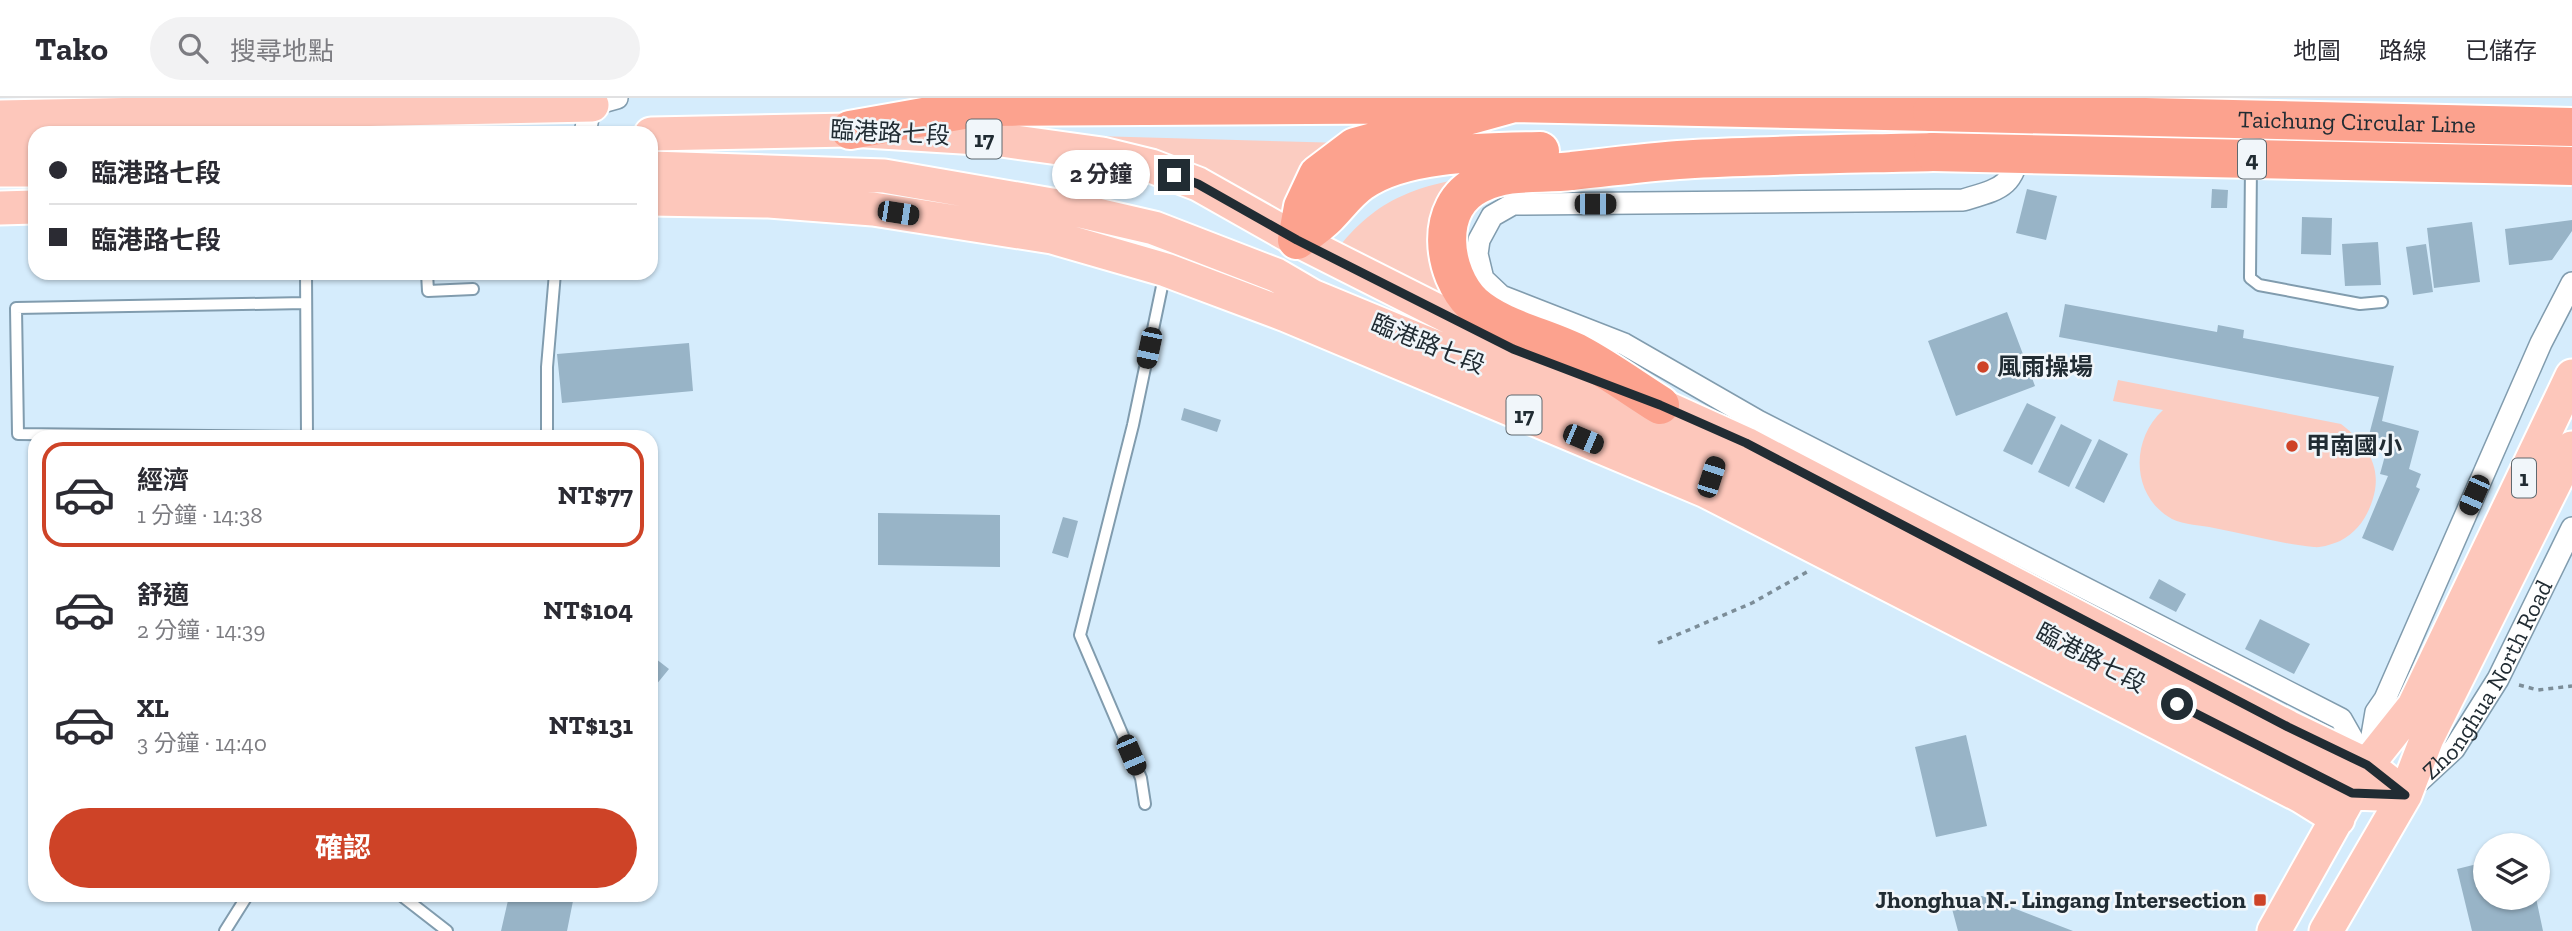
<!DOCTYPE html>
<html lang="zh-TW">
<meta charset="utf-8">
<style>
body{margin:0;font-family:"Zilla Slab","Noto Sans TC",serif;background:#f2f2f3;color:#2b2b33;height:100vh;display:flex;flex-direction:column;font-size:26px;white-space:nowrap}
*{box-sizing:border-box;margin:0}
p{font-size:23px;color:#7c7c81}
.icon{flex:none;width:38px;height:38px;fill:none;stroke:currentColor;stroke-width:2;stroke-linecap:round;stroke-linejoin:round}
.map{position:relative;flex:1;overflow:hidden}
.sheet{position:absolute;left:28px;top:332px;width:630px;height:472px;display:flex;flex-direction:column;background:#fff;border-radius:21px;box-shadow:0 2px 5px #0004}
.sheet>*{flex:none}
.guide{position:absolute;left:28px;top:28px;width:630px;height:154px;border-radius:21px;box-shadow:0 2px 5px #0004;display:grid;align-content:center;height:154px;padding:0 21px;background:#fff}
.tools{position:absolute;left:2473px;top:735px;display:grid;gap:14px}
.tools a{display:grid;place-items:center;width:77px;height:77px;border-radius:50%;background:#fff;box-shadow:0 2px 5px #0004;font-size:35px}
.end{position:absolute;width:32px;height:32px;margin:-16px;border:9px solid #212c33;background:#fff;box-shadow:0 0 0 4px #fff}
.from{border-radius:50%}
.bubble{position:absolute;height:49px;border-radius:24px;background:#fff;box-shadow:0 2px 5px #0004;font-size:23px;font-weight:700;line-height:49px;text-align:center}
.car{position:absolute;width:21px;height:42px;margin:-21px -10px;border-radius:9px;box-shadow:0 0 5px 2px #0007;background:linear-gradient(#222 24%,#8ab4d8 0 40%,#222 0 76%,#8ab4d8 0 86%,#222 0)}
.guide b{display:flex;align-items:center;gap:24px;height:66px;font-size:26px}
.guide b+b{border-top:2px solid #e1e1e2}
.guide i{width:18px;height:18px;background:#2b2b33}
ul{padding:12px 0 0;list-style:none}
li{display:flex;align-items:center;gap:21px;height:105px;margin:0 14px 10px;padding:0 7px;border:4px solid transparent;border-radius:21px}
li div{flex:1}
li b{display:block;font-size:26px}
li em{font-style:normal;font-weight:700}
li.on{border-color:#ce4327}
li>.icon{width:63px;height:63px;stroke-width:1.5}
.cta{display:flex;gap:14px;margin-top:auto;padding:14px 21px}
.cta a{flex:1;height:80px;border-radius:42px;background:#ce4327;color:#fff;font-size:28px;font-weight:700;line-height:80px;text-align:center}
header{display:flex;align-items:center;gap:42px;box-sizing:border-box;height:98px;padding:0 35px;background:#fff;border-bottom:2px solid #e1e1e2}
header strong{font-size:33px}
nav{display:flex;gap:38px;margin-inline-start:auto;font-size:24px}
.search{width:490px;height:63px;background:#f2f2f3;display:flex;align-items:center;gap:18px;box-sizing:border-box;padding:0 24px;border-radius:38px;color:#7c7c81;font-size:26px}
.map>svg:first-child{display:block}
.green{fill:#fbccc1}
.building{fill:#98b4c7}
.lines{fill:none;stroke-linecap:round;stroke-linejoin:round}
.service-casing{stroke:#819cae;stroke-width:14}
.minor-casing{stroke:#819cae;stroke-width:24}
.primary-casing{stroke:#fff;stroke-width:37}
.motorway-casing{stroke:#fff;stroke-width:42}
.path{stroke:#7c8d98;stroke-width:3.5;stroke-dasharray:5 5;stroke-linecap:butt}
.service{stroke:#fff;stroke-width:10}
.minor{stroke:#fff;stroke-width:21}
.primary{stroke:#fdc7bb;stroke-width:33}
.motorway{stroke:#fca28e;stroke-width:38}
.motorway-bridge-casing{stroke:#fff;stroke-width:42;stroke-linecap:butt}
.motorway-bridge{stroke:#fca28e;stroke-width:38}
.route{stroke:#212c33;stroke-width:9}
.poi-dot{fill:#ce4327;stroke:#f1f6fa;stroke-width:2.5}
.labels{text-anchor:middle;stroke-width:5;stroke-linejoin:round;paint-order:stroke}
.shield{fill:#f1f6fa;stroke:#5f696f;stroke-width:2}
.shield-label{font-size:23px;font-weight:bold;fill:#212c33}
.street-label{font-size:24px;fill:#212c33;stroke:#f1f6fa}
.poi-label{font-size:24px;font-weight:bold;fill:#212c33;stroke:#f1f6fa;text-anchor:start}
</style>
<header>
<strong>Tako</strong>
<div class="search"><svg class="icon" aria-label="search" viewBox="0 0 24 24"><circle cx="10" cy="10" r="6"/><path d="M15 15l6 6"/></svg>搜尋地點</div>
<nav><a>地圖</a><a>路線</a><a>已儲存</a></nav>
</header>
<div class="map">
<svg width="2572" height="833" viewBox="0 0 2572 833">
<rect width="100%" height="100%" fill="#d5ecfc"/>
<path class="green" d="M1095 38 1344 45 1284 114 1219 82Z
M1489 76 1453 101 1476 222 1339 149C1381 96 1424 86 1489 76Z
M2118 282 2341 326C2362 342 2380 363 2375 392 2371 413 2360 433 2340 443 2333 446 2321 450 2314 449 2281 446 2247 436 2214 430 2202 427 2184 427 2172 421 2131 398 2130 342 2163 312L2113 303Z"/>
<path class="building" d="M2027 91 2057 98 2046 142 2016 135Z
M2212 91 2228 92 2227 110H2211Z
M2302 119 2332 120 2331 157 2301 156Z
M2572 122V133L2552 162 2509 167 2505 131Z
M2472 124 2480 184 2434 190 2427 130Z
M2378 144 2381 187 2345 188 2342 146Z
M2426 146 2433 194 2413 197 2406 149Z
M2065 206 2217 234 2218 227 2244 232 2243 240 2394 268 2382 323 2419 333 2409 371 2421 376 2416 389 2420 391 2393 453 2362 440 2388 378 2380 376 2389 343 2369 337 2379 299 2059 239Z
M2007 214 2035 288 1956 318 1928 243Z
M689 245 693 293 562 305 557 256Z
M2027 305 2056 319 2032 367 2003 353Z
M1184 310 1221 322 1217 334 1181 322Z
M2061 326 2092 342 2069 389 2038 374Z
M2099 341 2128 356 2104 405 2075 390Z
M878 415 1000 417V469L878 467Z
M1063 419 1078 423 1068 460 1052 455Z
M2159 481 2186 496 2176 514 2149 500Z
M2260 521 2310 546 2294 576 2245 551Z
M651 557 669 571 651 593Z
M1966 637 1987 728 1936 739 1915 649Z
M2485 764V800H2536L2543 833H2472L2457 771Z
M509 798H574L567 833H501Z
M1982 798 2073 833H1958L1951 807Z"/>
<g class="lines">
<defs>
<path id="service" d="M2251 66 2250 180 2259 187 2360 206 2382 204
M306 175 307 340
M427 175 428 193 473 191
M305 205 16 210 18 336 307 339
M547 340V269L555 175
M1145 706 1141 680 1080 537 1133 327 1165 174
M402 798 447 833
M225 833 247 798"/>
<g id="minor">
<path d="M592 7 617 0"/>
<path d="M585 35 592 0"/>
<path d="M2021 47C2012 90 2003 90 1963 102L1513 106 1492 118 1479 142 1477 156 1483 181 1501 198 1624 246 1758 323 2341 621 2366 665"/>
<path d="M2368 661 2376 614 2385 601 2541 245 2572 185"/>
<path id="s1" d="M2414 688 2454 651 2498 581 2572 430"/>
</g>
<path id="primary" d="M0 19 592 7
M651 36 850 32 994 41 1102 56 1151 68 1198 86 1297 142 1513 251 1660 307 1746 346 2288 629 2367 667 2405 697
M0 45 35 44
M651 70 884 78 1063 109 1154 130 1276 177 1312 198 1716 365 2352 695 2405 697
M0 72H35
M651 101 769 103 873 111 1052 139 1166 172 1286 217 1706 393 2301 698 2338 721
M0 110 35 109
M2274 833 2367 667 2414 608 2572 278
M2326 833 2405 697 2427 640 2572 350"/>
<path id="motorway" d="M850 32 980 9 1459 6
M1297 142 1303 109 1318 77 1355 49 1514 5 1932 14
M1297 142C1307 134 1318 127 1327 118 1338 107 1348 93 1361 84 1404 53 1489 54 1540 53
M1660 307C1633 290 1607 271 1579 256 1546 239 1501 231 1473 206 1442 176 1433 108 1479 86 1509 71 1540 77 1572 73 1612 69 1653 63 1694 61 1773 57 1853 56 1933 54"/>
</defs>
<use href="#service" class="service-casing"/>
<use href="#minor" class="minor-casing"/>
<use href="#primary" class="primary-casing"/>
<use href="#motorway" class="motorway-casing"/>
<path class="path" d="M1658 545 1752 505 1807 474
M2519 587 2538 592 2572 588"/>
<use href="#service" class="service"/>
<use href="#minor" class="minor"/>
<use href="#primary" class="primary"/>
<use href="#motorway" class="motorway"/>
<defs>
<g id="motorway-bridge">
<path id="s2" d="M1932 14 2572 29"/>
<path d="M1933 54 2572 68"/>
</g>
</defs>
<use href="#motorway-bridge" class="motorway-bridge-casing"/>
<use href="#motorway-bridge" class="motorway-bridge"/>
</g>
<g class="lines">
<path class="route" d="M1174 77 1198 86 1297 142 1513 251 1660 307 1746 345 2288 629 2367 667 2405 697 2352 695 2177 606"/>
</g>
<g class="poi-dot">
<circle cx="1983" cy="269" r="7"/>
<circle cx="2292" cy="348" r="7"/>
<rect x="2253" y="795" width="14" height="14" rx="3.5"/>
</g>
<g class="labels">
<g class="shield">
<rect x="966.5" y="21.5" width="35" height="39" rx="5"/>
<rect x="2238" y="41.5" width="28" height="39" rx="5"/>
<rect x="1506.5" y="297.5" width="35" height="39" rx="5"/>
<rect x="2512" y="360.5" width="24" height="39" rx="5"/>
</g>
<g class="shield-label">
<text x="984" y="49">17</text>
<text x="2252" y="69">4</text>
<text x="1524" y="325">17</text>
<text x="2524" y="388">1</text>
</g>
<g class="street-label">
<text dy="8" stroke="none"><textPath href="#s2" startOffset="425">Taichung Circular Line</textPath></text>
<text transform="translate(890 35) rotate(3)" y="8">臨港路七段</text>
<text transform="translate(1428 246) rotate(22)" y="8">臨港路七段</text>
<text transform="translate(2091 560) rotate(28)" y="8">臨港路七段</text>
<text dy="8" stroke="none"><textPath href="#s1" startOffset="131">Zhonghua North Road</textPath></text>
</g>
<g class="poi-label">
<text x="1997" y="277">風雨操場</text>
<text x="2306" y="356">甲南國小</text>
<text x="2246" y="810" text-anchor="end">Jhonghua N.- Lingang Intersection</text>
</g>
</g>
</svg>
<div class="tools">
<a><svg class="icon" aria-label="layers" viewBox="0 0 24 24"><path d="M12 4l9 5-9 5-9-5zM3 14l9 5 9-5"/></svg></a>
</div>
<i class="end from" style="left:2177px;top:606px"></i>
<i class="end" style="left:1174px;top:77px"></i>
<div class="bubble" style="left:1052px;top:52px;width:98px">2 分鐘</div>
<i class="car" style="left:1595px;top:106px;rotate:90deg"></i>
<i class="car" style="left:898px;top:115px;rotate:99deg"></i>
<i class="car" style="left:1149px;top:250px;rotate:192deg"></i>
<i class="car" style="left:1583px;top:341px;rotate:113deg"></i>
<i class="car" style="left:1711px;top:379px;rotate:18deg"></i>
<i class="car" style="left:2474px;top:397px;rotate:204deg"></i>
<i class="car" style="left:1131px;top:657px;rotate:157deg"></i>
<div class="guide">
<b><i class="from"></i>臨港路七段</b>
<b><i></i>臨港路七段</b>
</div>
<section class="sheet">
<ul>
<li class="on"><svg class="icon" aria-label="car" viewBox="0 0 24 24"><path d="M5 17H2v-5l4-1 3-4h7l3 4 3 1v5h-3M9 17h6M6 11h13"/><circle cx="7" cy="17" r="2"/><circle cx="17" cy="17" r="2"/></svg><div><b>經濟</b><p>1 分鐘 · 14:38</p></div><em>NT$77</em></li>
<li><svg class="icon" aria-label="car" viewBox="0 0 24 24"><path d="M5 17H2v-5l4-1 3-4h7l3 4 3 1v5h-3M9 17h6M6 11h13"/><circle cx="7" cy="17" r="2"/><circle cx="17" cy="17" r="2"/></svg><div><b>舒適</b><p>2 分鐘 · 14:39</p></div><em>NT$104</em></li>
<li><svg class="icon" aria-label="car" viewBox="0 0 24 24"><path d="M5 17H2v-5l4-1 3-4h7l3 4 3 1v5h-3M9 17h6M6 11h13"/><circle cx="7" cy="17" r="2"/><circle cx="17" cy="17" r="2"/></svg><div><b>XL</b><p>3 分鐘 · 14:40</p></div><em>NT$131</em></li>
</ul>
<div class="cta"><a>確認</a></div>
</section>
</div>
